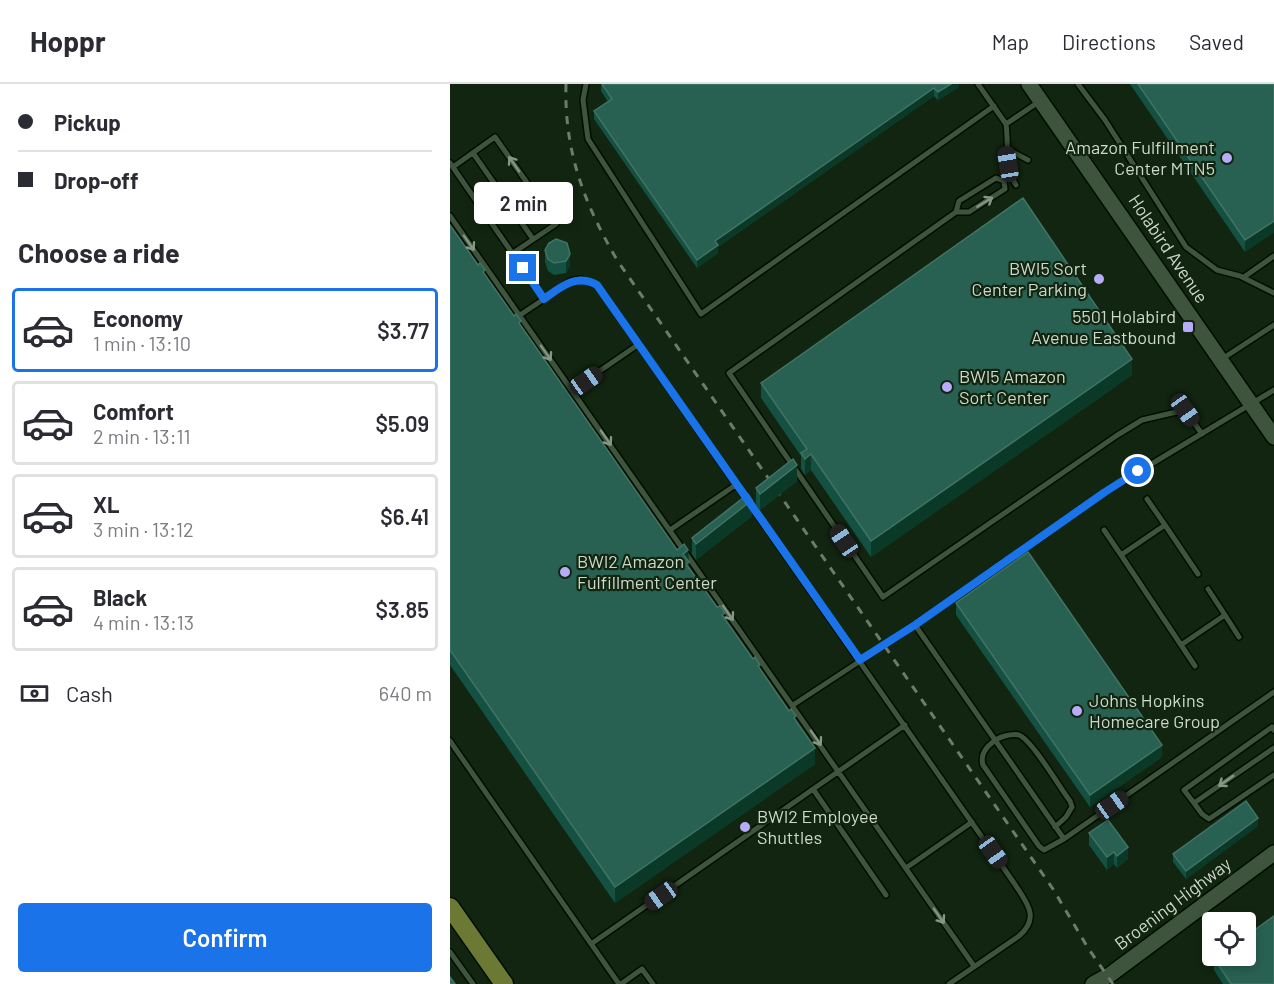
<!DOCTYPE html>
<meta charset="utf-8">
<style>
body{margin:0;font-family:Barlow,sans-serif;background:#f7f7f7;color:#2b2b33;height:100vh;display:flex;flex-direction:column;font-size:22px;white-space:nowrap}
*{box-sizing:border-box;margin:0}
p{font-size:20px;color:#7c7c81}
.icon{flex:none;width:33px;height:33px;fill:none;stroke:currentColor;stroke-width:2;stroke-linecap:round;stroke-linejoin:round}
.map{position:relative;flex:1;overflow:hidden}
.sheet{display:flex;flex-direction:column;background:#fff;width:450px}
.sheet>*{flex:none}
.top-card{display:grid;align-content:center;height:132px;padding:0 18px;background:#fff}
.buttons{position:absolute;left:752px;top:828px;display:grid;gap:12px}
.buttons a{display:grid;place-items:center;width:54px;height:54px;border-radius:6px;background:#fff;box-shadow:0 3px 9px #0003;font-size:30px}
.end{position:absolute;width:27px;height:27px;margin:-14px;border:8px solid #1a73e8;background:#fff;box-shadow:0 0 0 3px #fff}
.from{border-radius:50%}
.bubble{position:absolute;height:42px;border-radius:6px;background:#fff;box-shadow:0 3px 9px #0003;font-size:20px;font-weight:600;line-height:42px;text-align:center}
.car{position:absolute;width:18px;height:36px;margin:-18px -9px;border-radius:8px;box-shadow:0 0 4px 2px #0007;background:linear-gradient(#222 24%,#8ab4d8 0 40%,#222 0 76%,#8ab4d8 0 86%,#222 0)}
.top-card b{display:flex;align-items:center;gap:21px;height:57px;font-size:22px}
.top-card b+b{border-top:2px solid #e1e1e2}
.top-card i{width:15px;height:15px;background:#2b2b33}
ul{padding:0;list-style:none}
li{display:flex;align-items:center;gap:18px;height:84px;margin:0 12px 9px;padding:0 6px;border:3px solid #e1e1e2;border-radius:6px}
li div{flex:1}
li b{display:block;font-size:22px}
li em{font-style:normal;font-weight:600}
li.current{border-color:#1a73e8}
li>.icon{width:54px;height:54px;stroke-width:1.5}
h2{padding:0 18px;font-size:27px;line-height:72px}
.pay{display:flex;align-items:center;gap:15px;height:66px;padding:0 18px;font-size:22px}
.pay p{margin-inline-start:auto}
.cta{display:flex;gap:12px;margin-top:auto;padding:12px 18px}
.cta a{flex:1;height:69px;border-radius:6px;background:#1a73e8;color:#fff;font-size:24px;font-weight:600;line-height:69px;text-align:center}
header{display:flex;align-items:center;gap:36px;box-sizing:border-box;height:84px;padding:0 30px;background:#fff;border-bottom:2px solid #e1e1e2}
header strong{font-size:28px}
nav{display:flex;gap:33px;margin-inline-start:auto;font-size:21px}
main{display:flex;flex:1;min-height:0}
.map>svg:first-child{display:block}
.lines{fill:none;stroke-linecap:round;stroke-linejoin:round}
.lane-casing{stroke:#000e00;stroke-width:8}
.secondary-casing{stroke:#000e00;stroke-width:18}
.primary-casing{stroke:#000e00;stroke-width:21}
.lane{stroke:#3e543c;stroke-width:5}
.secondary{stroke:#3e543c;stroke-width:15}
.primary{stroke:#6c7934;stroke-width:18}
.rail{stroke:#6c7c6a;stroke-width:3;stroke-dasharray:8 8;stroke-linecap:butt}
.wall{fill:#145142}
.shaded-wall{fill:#0b3928}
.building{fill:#286051;stroke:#427364;stroke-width:1.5}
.oneway{stroke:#869684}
.route{stroke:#1a73e8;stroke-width:8}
.poi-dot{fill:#b6acf8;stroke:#122510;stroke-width:2}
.labels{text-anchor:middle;stroke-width:4.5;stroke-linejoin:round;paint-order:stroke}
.poi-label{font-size:18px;fill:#cdd9cb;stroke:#122510;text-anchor:start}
.street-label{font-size:18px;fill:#cdd9cb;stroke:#122510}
</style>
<header>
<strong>Hoppr</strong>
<nav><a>Map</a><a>Directions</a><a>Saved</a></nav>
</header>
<main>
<section class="sheet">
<div class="top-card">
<b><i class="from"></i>Pickup</b>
<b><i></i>Drop-off</b>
</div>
<h2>Choose a ride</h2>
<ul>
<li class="current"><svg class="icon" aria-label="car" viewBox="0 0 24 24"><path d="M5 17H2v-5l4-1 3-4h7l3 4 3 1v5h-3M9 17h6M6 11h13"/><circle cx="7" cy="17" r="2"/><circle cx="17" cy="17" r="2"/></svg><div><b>Economy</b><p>1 min · 13:10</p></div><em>$3.77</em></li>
<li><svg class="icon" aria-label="car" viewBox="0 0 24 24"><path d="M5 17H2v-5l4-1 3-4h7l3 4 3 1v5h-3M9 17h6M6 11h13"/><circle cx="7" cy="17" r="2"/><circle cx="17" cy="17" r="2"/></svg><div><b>Comfort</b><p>2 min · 13:11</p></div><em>$5.09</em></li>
<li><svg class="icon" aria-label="car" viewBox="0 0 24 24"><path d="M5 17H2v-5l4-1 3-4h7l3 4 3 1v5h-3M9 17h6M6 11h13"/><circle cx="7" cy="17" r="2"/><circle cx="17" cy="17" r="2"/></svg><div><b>XL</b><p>3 min · 13:12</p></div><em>$6.41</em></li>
<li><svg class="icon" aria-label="car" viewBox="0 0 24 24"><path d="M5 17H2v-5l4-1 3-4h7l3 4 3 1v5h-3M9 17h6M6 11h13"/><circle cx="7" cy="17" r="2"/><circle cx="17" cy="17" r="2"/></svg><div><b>Black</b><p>4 min · 13:13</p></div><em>$3.85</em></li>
</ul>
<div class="pay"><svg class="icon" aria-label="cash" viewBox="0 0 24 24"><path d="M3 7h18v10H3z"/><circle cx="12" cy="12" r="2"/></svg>Cash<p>640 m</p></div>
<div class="cta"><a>Confirm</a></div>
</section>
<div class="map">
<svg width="824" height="900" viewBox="0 0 824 900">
<rect width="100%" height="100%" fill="#122510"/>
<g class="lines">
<defs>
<path id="lane" d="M136 0 133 16 138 55 251 230 544 22
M528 0 556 40 590 17
M628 0 655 36 736 163 767 186 790 192 824 209
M556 40C559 61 554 82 566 101
M557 65 578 76
M23 69 83 155
M0 79 94 215
M3 83 45 53 106 140 63 169
M554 97 555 105 519 128H506L279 289 433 513 666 352 692 336 735 326 752 350
M506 128 509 117 546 94 554 97
M0 132 524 882
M794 193 824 172
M70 231 121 197 131 195 147 201 564 799C576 818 591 833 569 852L499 900
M772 275 824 241
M122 306 189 260
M697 415 715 441
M220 446 287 400
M654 446 671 471
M775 531 789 553
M465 541 614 755
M731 561 775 531 758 505
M745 582 671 471 715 441 748 490
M343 621 465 541 655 408 824 306
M0 657 169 900
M824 664 744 719 752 730 759 735 824 691
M363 705 436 811
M744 719 734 706 822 643 824 646
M605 743 616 733 622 723 620 717C610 704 582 656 569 651 562 649 548 653 543 658 535 664 530 671 533 681L589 762 594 766 614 755 824 608
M456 784 522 738
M141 860 455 641
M0 868 23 900
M171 900 192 885 203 900"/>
<path id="secondary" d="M579 0 824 353
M643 900 661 890 824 769"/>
<path id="primary" d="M0 823 54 900"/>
</defs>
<use href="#lane" class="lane-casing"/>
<use href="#secondary" class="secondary-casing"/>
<use href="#primary" class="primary-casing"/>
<use href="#lane" class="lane"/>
<use href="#secondary" class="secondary"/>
<use href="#primary" class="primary"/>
<path class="rail" d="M116 0C114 67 134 119 167 176L603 805 638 864 663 900"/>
</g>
<path class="wall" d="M151 0H509V3L488 16 484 12 268 163V169L247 184 144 35V27L158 18 151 7Z
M680 0H824L795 168Z
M0 141 227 466H238L239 483 346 637 365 680 165 819 0 581Z
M106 155 120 182 116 189 104 191 98 187 95 178V166Z
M682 291 421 473 361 386 355 391 351 385V372L311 314V299Z
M347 397 310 426 306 420V404Z
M302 432 246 476 242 470V454Z
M506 519 712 673 640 723 506 531Z
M808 742 736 795 723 778V770Z
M639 749 678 775 667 784 664 780 657 786 639 761Z
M764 874 824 900H773L764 886Z"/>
<path class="shaded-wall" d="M501 0H509V3L488 16V8Z
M484 4V12L268 163V169L247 184V176L265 157Z
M824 137V149L795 168V156Z
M120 170V182L116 189V177Z
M682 275V291L421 473V457Z
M361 370V386L355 391V375Z
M347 381V397L310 426V410Z
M302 416V432L246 476V460Z
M238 466 239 478V494L233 470Z
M712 661V673L640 723V711Z
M365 664V680L165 819V803Z
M808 734V742L736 795V787Z
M678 763V775L667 784V772Z
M664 768V780L657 786V773Z"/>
<path class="building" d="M152 0H501L488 8 484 4 265 157 268 161 247 176 144 27 162 15Z
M688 0H824V137L795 156Z
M573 114 682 275 421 457 361 370 355 375 351 369 357 365 311 299Z
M0 141 28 181 30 179 35 186 33 188 64 232 66 230 71 237 69 239 227 466 234 460 238 466 233 470 239 478 236 480 267 523 270 522 275 529 272 531 303 575 305 573 310 581 308 582 339 627 341 625 346 632 344 634 365 664 165 803 0 566Z
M106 155 117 159 120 170 116 177 104 179 98 175 95 166 99 159Z
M343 375 347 381 310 410 306 404Z
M298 410 302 416 246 460 242 454Z
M578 468 712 661 640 711 506 519Z
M796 717 808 734 736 787 723 770Z
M658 736 678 763 667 772 664 768 657 773 639 749Z
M824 832V900H781L764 874 768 872H795V853Z
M0 893 5 900H0Z"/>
<defs><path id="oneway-shaft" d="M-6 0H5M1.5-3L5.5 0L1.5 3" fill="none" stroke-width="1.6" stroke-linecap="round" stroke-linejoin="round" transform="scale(1.5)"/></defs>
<g class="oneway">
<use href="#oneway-shaft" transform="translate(64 80) rotate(-125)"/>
<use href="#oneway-shaft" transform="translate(535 118) rotate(-32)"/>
<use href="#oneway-shaft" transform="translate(19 159) rotate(55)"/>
<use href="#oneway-shaft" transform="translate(96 269) rotate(55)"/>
<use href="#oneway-shaft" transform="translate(156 354) rotate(55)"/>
<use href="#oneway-shaft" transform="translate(278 529) rotate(55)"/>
<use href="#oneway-shaft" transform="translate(366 654) rotate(55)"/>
<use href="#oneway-shaft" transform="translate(776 697) rotate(145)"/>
<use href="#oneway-shaft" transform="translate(489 832) rotate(55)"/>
</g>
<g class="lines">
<path class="route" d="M73 184 94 215C111 203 126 189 147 201L410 576 465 541 655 408 688 387"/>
</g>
<g class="poi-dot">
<circle cx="777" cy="74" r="6"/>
<circle cx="649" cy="195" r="6"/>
<rect x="732" y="237" width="12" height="12" rx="3"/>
<circle cx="497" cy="303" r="6"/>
<circle cx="115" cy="488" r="6"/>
<circle cx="627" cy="627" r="6"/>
<circle cx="295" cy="743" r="6"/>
</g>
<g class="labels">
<g class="poi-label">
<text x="765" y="70" text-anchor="end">Amazon Fulfillment<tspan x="765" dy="21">Center MTN5</tspan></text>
<text x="637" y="191" text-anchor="end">BWI5 Sort<tspan x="637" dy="21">Center Parking</tspan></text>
<text x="726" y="239" text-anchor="end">5501 Holabird<tspan x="726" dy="21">Avenue Eastbound</tspan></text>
<text x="509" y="299">BWI5 Amazon<tspan x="509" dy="21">Sort Center</tspan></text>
<text x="127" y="484">BWI2 Amazon<tspan x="127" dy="21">Fulfillment Center</tspan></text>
<text x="639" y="623">Johns Hopkins<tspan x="639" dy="21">Homecare Group</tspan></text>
<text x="307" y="739">BWI2 Employee<tspan x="307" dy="21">Shuttles</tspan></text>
</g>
<g class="street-label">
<text transform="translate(718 165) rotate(56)" y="6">Holabird Avenue</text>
<text transform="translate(723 820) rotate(-37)" y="6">Broening Highway</text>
</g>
</g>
</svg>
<div class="buttons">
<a><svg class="icon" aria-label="locate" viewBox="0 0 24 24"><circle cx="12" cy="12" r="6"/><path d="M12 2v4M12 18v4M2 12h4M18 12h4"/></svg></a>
</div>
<i class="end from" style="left:688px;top:387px"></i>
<i class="end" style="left:73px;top:184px"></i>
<div class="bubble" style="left:24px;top:98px;width:99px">2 min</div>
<i class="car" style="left:558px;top:80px;rotate:351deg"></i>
<i class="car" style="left:136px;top:297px;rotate:55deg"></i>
<i class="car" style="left:735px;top:326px;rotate:145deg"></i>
<i class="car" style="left:394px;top:457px;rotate:326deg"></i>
<i class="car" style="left:662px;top:721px;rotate:55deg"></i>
<i class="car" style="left:543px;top:768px;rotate:145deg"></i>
<i class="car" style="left:211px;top:812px;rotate:235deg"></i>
</div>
</main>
